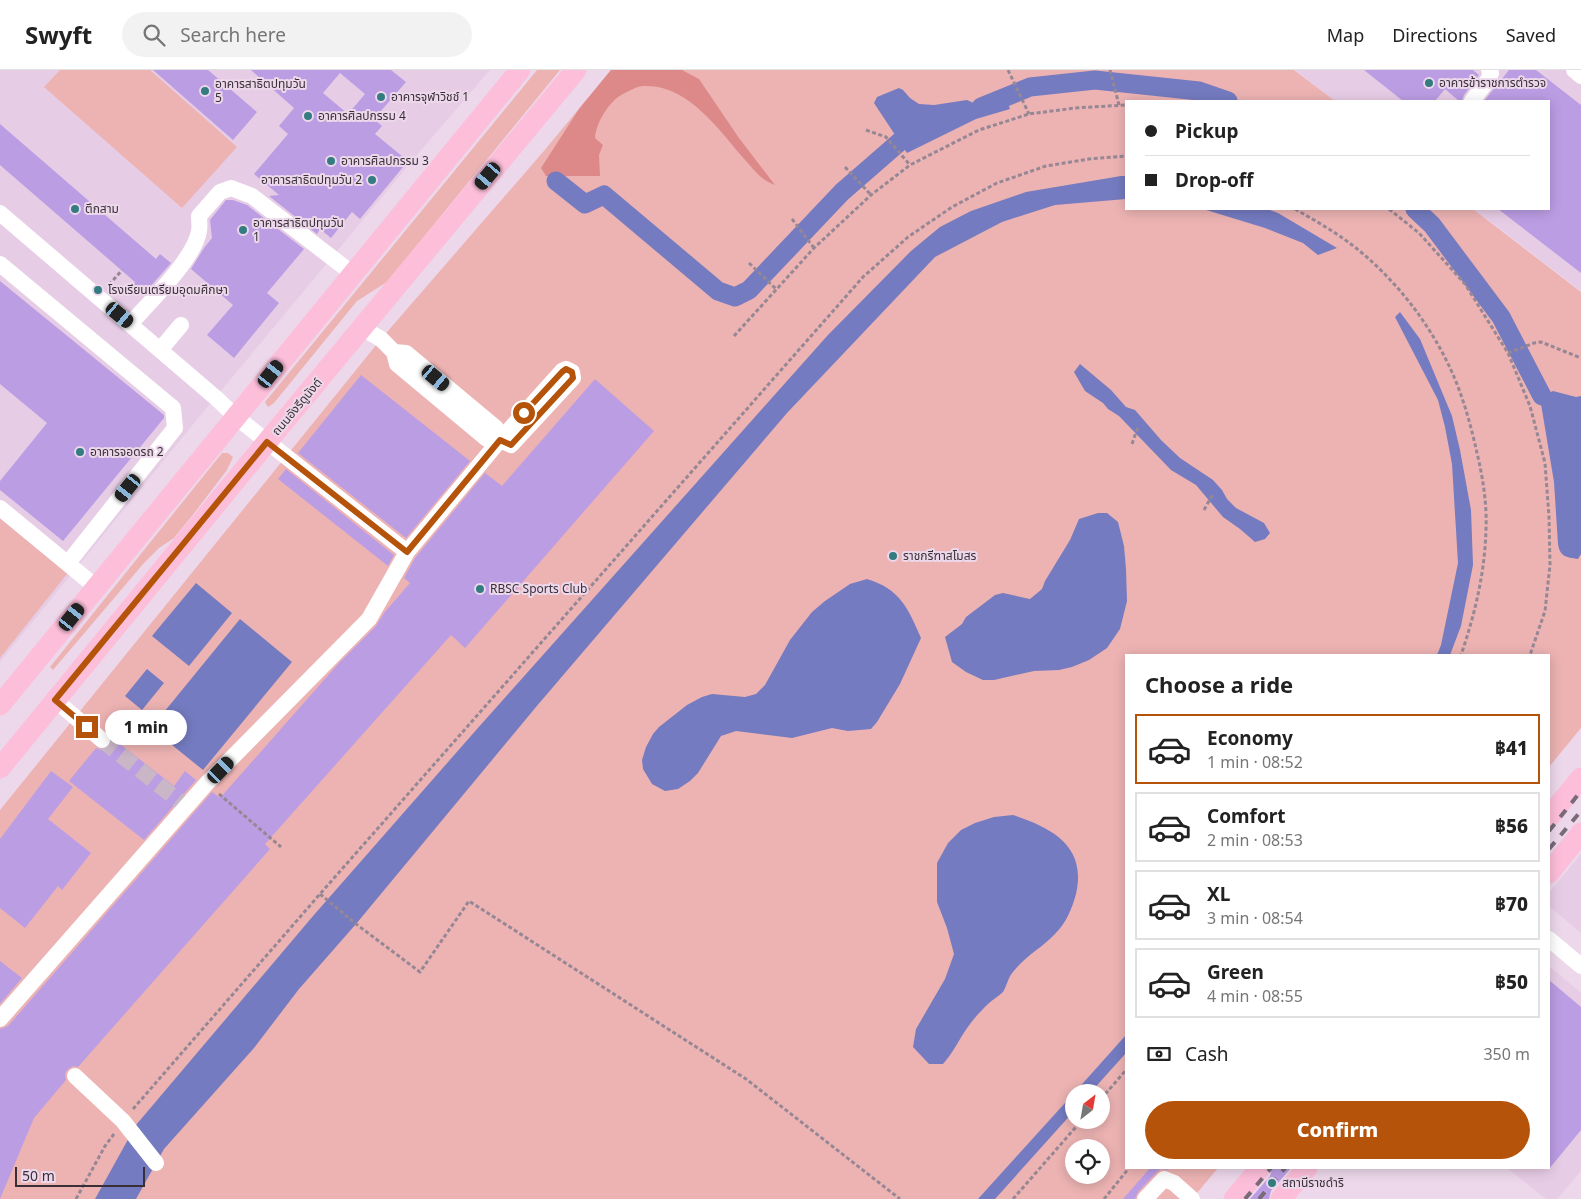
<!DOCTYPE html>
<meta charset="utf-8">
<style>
body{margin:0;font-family:"Noto Sans","Noto Sans Thai",sans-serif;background:#f2f2f2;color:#222;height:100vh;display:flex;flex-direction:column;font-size:19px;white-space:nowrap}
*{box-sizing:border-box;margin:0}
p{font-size:16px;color:#767676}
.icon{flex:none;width:28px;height:28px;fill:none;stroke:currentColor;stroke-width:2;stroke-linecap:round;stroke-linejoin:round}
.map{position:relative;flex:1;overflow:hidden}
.sheet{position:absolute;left:1125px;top:584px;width:425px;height:515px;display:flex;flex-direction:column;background:#fff;border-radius:0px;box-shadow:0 2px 12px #0003}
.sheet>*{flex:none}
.banner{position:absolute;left:1125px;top:30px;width:425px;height:110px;border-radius:0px;box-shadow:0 2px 12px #0003;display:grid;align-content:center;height:110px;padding:0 20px;background:#fff}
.needle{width:32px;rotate:31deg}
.controls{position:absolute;left:1065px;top:1014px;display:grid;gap:10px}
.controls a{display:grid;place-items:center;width:45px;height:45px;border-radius:50%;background:#fff;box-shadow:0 2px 12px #0003;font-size:25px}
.scale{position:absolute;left:15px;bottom:12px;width:130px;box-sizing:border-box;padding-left:5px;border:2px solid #382f37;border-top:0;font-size:14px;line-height:18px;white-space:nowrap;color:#382f37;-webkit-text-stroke:4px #edd8eb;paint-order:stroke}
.end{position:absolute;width:22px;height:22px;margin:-11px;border:6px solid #b45309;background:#fff;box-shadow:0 0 0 2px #fff}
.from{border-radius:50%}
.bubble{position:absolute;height:35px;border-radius:18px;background:#fff;box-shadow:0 2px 12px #0003;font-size:16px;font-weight:800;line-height:35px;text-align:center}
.car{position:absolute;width:15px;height:30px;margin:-15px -8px;border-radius:6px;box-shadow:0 0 4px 1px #0007;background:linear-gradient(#222 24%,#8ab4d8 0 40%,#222 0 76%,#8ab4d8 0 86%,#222 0)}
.banner b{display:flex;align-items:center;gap:18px;height:48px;font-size:19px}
.banner b+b{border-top:1px solid #e0e0e0}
.banner i{width:12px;height:12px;background:#222}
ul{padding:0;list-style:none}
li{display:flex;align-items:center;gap:15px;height:70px;margin:0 10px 8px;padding:0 10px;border:2px solid #e0e0e0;border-radius:0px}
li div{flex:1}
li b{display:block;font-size:19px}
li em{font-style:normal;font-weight:800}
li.on{border-color:#b45309}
li>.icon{width:45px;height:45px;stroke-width:1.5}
h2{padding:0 20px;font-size:22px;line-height:60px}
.pay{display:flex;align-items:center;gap:12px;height:55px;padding:0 20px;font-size:19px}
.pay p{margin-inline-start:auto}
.primary-button{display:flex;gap:10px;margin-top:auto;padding:10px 20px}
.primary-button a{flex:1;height:58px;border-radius:30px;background:#b45309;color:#fff;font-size:20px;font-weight:800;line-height:58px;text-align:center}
header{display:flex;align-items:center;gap:30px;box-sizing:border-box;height:70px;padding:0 25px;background:#fff;border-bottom:1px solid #e0e0e0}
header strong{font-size:24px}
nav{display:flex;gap:28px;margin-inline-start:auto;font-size:18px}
.search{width:350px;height:45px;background:#f2f2f2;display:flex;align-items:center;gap:12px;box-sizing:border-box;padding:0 18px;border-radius:28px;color:#767676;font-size:19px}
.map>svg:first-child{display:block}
.built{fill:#e7cce5}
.green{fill:#edb3b3;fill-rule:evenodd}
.forest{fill:#dd898a}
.water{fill:#747bc0}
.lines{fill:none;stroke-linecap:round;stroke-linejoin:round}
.canal{stroke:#747bc0;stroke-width:19}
.building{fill:#bb9de4;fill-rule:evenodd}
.minor-tunnel{stroke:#c9b6c7;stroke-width:16;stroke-dasharray:16 8;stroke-linecap:butt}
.path{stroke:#968795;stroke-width:3;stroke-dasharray:4 2.5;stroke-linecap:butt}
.minor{stroke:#fff;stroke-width:16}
.major{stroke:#fdbed9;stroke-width:21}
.rail{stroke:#786b77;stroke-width:4;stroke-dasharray:9 9;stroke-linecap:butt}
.route{stroke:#b45309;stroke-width:6}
.poi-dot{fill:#337c81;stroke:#edd8eb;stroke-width:2}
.labels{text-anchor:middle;stroke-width:4;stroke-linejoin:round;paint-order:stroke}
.poi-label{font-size:12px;fill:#382f37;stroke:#edd8eb;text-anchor:start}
.street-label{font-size:12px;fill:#382f37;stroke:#edd8eb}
</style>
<header>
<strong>Swyft</strong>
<div class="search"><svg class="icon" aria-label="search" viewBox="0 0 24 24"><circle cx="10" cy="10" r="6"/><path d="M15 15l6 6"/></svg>Search here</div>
<nav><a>Map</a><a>Directions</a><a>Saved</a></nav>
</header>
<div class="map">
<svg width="1581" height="1129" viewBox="0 0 1581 1129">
<rect width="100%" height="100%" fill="#edd8eb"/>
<path class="built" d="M0 0H490L417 85 195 352 0 592Z
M1295 0H1581V221L1474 139H1549V31H1335Z
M1581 784V863L1549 836V823Z
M1549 896 1581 923V1101L1557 1129H1546L1507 1098H1549Z"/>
<path class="green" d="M60 0H150L237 77 182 138 44 17Z
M537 0H560L387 212 357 231 274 333 268 337 265 332Z
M611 0H1294L1335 31H1126V139H1473L1581 222V658L1549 697V585H1126V1098H1218L1192 1129H0V740L381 269 543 82ZM1074 1022H1101V1050H1074ZM1074 1078H1101V1105H1074Z
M222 383H228L233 387 227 400 192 446 174 468 159 478 144 493 53 600 50 597Z
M0 442 71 499 0 588Z"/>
<path class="forest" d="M611 0H682L699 9 739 68 775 115C762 111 754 100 746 91 720 62 689 14 644 16 637 16 629 21 623 24 609 31 596 53 595 68L603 75 599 85 600 106H546L541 98 579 39Z"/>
<path class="water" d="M899 18 903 20 910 28 919 34 934 35 967 30 978 35 1004 24 1010 39 976 49 907 83 874 33 877 27Z
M1121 106H1126V129L1055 135 1002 152 935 187 787 343 536 637 356 854 299 919 254 978 164 1079 136 1129H95L136 1055 313 846 477 659 828 265 911 181 940 157 971 141 1026 122Z
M1203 139H1267L1278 143 1337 178 1318 185 1303 173 1265 158Z
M1400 242 1420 269 1452 346 1460 380 1471 440 1473 495 1461 556 1450 585H1437L1441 575 1458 493 1452 394 1445 357 1438 330 1395 247Z
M1080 294 1111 320 1126 337 1135 340 1161 370 1180 388 1213 410 1222 420 1227 429 1236 438 1264 453 1270 463 1265 469 1255 472 1240 459 1223 447 1196 415 1171 400 1119 346 1108 339 1103 333 1085 321 1074 302Z
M1553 321 1576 327 1581 326V484L1578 489C1566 487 1560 487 1558 474L1554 412 1541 334 1542 326Z
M1098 443H1107L1118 452 1124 476 1126 499 1127 531 1120 559 1107 578 1089 590 1072 597 1059 600 1034 601 994 610H983L966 602 952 592 945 567 962 554 966 547 995 525 1003 523 1030 529 1042 519 1045 511 1070 470 1079 449Z
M867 509C900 519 908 538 921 568L900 614 877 652 871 659 848 661 832 658 792 668 736 661 721 666 698 703 690 711 678 719 665 721 652 714 643 699 642 690 646 677 653 664 659 657 687 635 702 627 712 624 745 627 756 624 765 615 790 570 812 542 825 531 850 514Z
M196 513 232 543 189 596 152 566Z
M240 549 292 592 203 700 151 658Z
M147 599 164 613 142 640 125 626Z
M1013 745C1052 758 1087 776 1076 824 1072 839 1066 853 1055 864 1042 878 1025 886 1013 902 1008 907 1007 916 1003 922 999 926 992 930 988 934 982 940 975 947 970 954 960 967 954 982 943 994H929L913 977 916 959 945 909 954 884 947 858 937 832V793L948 773 961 760 975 753 994 747Z
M1126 965V983L1091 1022H1075Z
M1074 1023V1041L995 1129H978Z"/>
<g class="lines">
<path class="canal" d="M981 37 1030 17 1095 10 1199 21 1228 31
M556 111 585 134 604 125 718 221 735 227 749 220 842 122 904 68 923 60
M1415 139 1432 155 1501 247 1542 326"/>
</g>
<path class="building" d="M153 0H208L257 42 233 70Z
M251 0H391L406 12 374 49 382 56 375 64 408 91 360 149 352 142 331 168 320 159 317 164 269 126 279 125 254 104 288 64 279 56 294 38ZM340 3 365 24 348 44 323 23Z
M1364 0H1473L1479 5 1464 25 1462 31H1459L1445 19 1435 31H1403Z
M1509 0H1536L1581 35V203L1498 139H1549V31H1484Z
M0 54 156 189 160 184 171 193 143 225 132 215 135 212 0 95Z
M226 130H233L247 135 304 179 267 223 279 233 234 288 207 265 233 235 191 199 204 178 212 168 210 150Z
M0 211 164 345V348L63 471 0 420V411L47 353 0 314Z
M361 305 470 391 406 468 298 383Z
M595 309 654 361 465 578 451 565 265 774 270 779 78 997 73 996 67 1000 65 1004 66 1010 34 1048 0 1129V959L8 956 212 722 220 728 338 594 376 556 384 543 410 513 404 508 415 488 485 403 502 416Z
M286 399 394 485 388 496 278 409Z
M111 667 174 716 185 701 196 710 144 770 69 711 96 678 101 680 109 677 112 672Z
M51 701 73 717 48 749 91 783 62 820 58 816 25 858 0 838V769Z
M0 891 22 908 0 934Z
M1549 910 1581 937V1060L1549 1099Z
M1150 1098H1170L1168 1100 1161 1099 1157 1102 1138 1122 1135 1129H1123Z
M1272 1098H1291L1271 1121 1269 1129H1250L1270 1106Z"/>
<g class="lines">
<path class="minor-tunnel" d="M102 670 183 734"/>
<path class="path" d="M1008 0 1029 44
M1110 0 1119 35
M866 60 886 67 910 95
M845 97 871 125
M1295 139C1316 151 1337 163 1356 178 1396 210 1430 254 1451 300 1463 326 1471 356 1477 383 1483 408 1487 434 1486 459 1485 502 1475 544 1461 585
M1389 139 1419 163 1465 214 1508 283 1530 336 1545 393 1549 447 1550 495 1545 541 1530 585
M792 149 814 178
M749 193 776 219
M109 215 122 200
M734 266 814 178 871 125 910 95 979 60 1029 44 1075 38 1126 35
M1508 283 1534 273 1541 272 1581 288
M1132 374 1138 357
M1204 440 1213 424
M219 724 281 777
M320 824 356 854 420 902 469 831 746 1009 900 1129
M1101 1029 1126 1000
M133 1039 320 824 863 207 908 167 952 137 997 113 1046 96 1089 89 1126 86
M76 1129 105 1076 114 1064
M1013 1129 1082 1050
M1104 1129 1129 1098"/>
<path class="minor" d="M1574 0 1581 6
M1472 31 1488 10 1491 3 1489 0
M0 143 216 328 236 347 407 482 369 549 207 713 0 949
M0 194 173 338 175 358 68 493
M130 254C149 233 195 188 199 161 200 156 199 151 199 146L220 122 231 118 252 126 353 204
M362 258 381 269 394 282 397 294 487 369 500 370 511 375 573 308 572 302 566 299 562 301 500 370 407 482
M160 280 181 255
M394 282 406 283 496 358 500 370
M0 438 96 517
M55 630 102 670
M1549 869 1581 896
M75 1006 123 1051 156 1093
M1145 1129 1164 1109 1174 1113 1192 1129"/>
<path class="major" d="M0 635 520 0
M0 698 267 372 576 0
M1549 747 1581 708
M1549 803 1581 763
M1234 1129 1260 1098
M1281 1129 1307 1098"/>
<path class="rail" d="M1549 761 1581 721
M1549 779 1581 741
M1245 1129 1271 1098
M1259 1129 1285 1098"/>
</g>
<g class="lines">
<path class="route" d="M87 657 55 630 267 372 407 482 500 370 511 375 573 308 572 302 566 299 562 302 524 343"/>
</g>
<g class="poi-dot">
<circle cx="1429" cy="13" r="5"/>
<circle cx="205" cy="21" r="5"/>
<circle cx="381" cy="27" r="5"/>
<circle cx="308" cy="46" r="5"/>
<circle cx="331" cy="91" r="5"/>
<circle cx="372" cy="110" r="5"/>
<circle cx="75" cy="139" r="5"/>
<circle cx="243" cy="160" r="5"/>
<circle cx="98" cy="220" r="5"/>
<circle cx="80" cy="382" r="5"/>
<circle cx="893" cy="486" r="5"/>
<circle cx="480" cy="519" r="5"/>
<circle cx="1272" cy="1113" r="5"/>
</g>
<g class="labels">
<g class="poi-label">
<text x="1439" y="17">อาคารข้าราชการตำรวจ</text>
<text x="215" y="18">อาคารสาธิตปทุมวัน<tspan x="215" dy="14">5</tspan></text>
<text x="391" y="31">อาคารจุฬาวิชช์ 1</text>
<text x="318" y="50">อาคารศิลปกรรม 4</text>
<text x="341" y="95">อาคารศิลปกรรม 3</text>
<text x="362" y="114" text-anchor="end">อาคารสาธิตปทุมวัน 2</text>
<text x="85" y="143">ตึกสาม</text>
<text x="253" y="157">อาคารสาธิตปทุมวัน<tspan x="253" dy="14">1</tspan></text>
<text x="108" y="224">โรงเรียนเตรียมอุดมศึกษา</text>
<text x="90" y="386">อาคารจอดรถ 2</text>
<text x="903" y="490">ราชกรีฑาสโมสร</text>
<text x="490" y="523">RBSC Sports Club</text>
<text x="1282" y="1117">สถานีราชดำริ</text>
</g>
<g class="street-label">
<text transform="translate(297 337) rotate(-50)" y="4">ถนนอังรีดูนังต์</text>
</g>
</g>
</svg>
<div class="controls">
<a><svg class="needle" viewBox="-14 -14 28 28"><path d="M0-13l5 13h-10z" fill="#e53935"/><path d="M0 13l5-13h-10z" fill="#767676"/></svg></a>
<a><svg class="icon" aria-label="locate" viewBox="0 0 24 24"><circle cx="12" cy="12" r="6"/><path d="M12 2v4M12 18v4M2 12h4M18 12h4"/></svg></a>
</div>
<div class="scale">50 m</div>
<i class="end from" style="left:524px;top:343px"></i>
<i class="end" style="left:87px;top:657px"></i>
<div class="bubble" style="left:105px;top:640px;width:82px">1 min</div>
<i class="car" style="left:488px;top:106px;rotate:220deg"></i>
<i class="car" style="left:120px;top:245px;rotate:130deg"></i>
<i class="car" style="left:271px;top:304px;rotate:39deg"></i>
<i class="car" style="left:436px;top:308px;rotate:130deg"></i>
<i class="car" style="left:128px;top:418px;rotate:219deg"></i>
<i class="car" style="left:72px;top:547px;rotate:39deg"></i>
<i class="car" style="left:221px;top:700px;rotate:44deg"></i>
<div class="banner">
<b><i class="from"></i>Pickup</b>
<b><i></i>Drop-off</b>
</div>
<section class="sheet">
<h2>Choose a ride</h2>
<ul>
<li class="on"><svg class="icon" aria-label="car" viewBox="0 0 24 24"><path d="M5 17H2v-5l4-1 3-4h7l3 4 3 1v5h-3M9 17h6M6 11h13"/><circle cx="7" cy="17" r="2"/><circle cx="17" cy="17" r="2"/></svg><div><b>Economy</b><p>1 min · 08:52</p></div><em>฿41</em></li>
<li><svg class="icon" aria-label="car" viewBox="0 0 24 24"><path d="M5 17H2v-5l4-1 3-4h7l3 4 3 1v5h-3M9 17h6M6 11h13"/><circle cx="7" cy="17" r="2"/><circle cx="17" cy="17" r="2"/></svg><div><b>Comfort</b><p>2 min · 08:53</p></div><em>฿56</em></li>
<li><svg class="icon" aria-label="car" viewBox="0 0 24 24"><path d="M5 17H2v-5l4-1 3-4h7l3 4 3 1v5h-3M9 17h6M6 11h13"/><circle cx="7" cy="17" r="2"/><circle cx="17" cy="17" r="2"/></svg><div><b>XL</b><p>3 min · 08:54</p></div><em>฿70</em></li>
<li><svg class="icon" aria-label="car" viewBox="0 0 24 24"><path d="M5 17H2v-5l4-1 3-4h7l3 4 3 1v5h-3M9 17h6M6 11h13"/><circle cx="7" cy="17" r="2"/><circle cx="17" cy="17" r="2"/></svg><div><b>Green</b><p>4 min · 08:55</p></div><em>฿50</em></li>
</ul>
<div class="pay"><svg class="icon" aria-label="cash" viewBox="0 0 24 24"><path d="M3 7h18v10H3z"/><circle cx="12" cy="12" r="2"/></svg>Cash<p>350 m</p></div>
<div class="primary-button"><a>Confirm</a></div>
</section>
</div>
